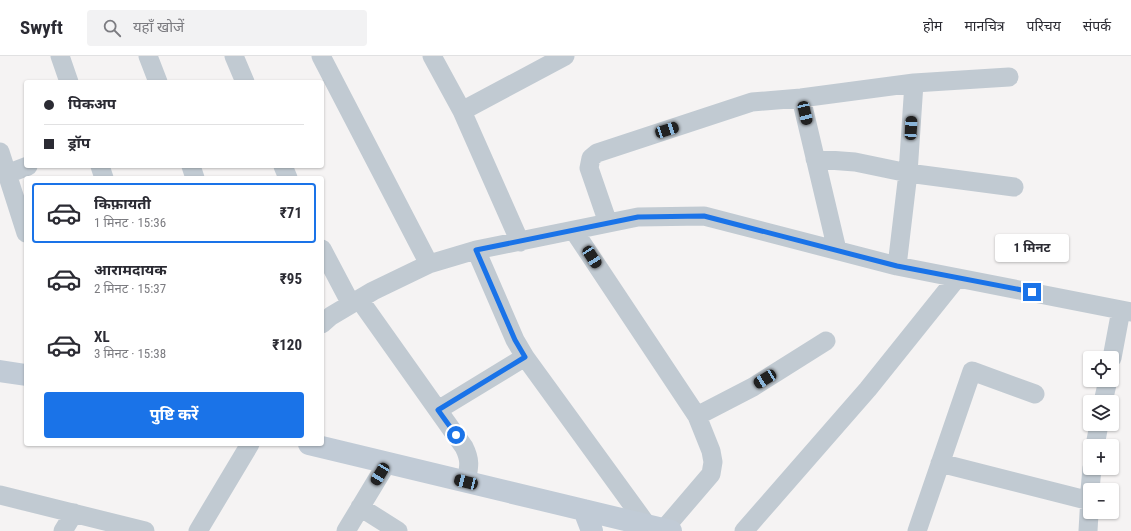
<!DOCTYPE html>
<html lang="hi">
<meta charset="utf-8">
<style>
body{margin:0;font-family:"Roboto Condensed","Noto Sans Devanagari",sans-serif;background:#f2f2f3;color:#2b2b33;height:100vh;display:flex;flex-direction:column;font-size:15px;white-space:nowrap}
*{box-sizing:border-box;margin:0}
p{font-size:13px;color:#7c7c81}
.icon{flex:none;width:22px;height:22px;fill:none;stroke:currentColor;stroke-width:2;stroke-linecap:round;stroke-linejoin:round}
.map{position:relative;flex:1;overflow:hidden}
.side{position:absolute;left:24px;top:120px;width:300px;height:270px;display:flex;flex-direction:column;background:#fff;border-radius:4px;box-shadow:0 1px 3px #0004}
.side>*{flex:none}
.hud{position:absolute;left:24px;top:24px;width:300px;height:88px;border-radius:4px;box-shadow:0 1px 3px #0004;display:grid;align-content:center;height:88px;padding:0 20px;background:#fff}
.controls{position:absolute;left:1083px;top:295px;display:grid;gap:8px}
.controls a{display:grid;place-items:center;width:36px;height:36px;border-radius:4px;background:#fff;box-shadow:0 1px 3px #0004;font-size:20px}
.end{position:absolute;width:18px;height:18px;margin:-9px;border:5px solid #1a73e8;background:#fff;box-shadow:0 0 0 2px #fff}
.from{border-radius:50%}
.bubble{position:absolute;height:28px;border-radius:4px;background:#fff;box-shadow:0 1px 3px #0004;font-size:13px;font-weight:700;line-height:28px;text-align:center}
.car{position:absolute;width:12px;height:24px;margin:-12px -6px;border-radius:5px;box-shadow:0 0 3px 1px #0007;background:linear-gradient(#222 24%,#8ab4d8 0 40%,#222 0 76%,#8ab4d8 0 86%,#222 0)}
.hud b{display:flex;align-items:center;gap:14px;height:38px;font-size:15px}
.hud b+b{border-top:1px solid #e1e1e2}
.hud i{width:10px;height:10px;background:#2b2b33}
ul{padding:7px 0 0;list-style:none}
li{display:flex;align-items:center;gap:12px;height:60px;margin:0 8px 6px;padding:0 12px;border:2px solid transparent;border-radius:4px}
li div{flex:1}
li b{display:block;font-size:15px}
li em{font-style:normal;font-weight:700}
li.on{border-color:#1a73e8}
li>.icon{width:36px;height:36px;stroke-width:1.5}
.primary-button{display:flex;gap:8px;margin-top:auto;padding:8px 20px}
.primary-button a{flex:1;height:46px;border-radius:4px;background:#1a73e8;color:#fff;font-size:16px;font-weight:700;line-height:46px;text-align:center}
header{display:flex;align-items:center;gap:24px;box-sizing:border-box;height:56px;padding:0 20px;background:#fff;border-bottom:1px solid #e1e1e2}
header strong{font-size:19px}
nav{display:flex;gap:22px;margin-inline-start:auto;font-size:14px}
.search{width:280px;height:36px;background:#f2f2f3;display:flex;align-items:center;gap:10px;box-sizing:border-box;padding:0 14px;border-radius:4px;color:#7c7c81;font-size:15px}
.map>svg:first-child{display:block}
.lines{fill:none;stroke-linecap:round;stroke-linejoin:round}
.street{stroke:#c1cad2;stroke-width:19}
.secondary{stroke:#c1cbd6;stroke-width:22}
.route{stroke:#1a73e8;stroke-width:5}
</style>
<header>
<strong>Swyft</strong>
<div class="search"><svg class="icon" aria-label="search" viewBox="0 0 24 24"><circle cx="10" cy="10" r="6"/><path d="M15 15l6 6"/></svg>यहाँ खोजें</div>
<nav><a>होम</a><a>मानचित्र</a><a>परिचय</a><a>संपर्क</a></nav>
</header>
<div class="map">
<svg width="1131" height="475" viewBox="0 0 1131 475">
<rect width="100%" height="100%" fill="#f5f3f3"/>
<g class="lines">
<path class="street" d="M60 0 69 26
M148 0 158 26
M234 0 245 26
M321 0 429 208
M432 0 462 55 520 186
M801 42 837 194
M462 55 565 0
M0 96 26 177
M815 103 855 106 908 117 1014 131
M100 110 104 122
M191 110 195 122
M283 110 288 122
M7 118 28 110
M608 167 589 112 591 102 597 97 752 46 801 42 914 27 1009 21
M574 175 697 360 753 331 826 285
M322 193 351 248
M476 194 515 284 525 301 647 469
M897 210 908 117 914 27
M359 243 464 391C471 405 469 411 466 426
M322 268 331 260 373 235 429 208 476 194 638 161 704 160 897 210 1131 256
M1112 302 1121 254
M1103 346 1108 324
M438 354 525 301
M1095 390 1099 368
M940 407 1090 445
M1090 434 1092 412
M0 439 145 475
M360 451 398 475
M664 473 711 418 713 406 711 395 697 360
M63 475 74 457
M198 475 250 388
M346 475 387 407
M744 475 868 333 957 222
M917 475 972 315 1035 338
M1088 475 1090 440"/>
<path class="secondary" d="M0 315 26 319
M309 388 671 475
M584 454 592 475"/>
</g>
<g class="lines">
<path class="route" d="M456 379 438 354 525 301 515 284 476 194 638 161 704 160 897 210 1032 236"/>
</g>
</svg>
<div class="controls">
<a><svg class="icon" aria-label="locate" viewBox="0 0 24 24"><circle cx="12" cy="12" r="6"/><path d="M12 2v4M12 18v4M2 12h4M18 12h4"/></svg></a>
<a><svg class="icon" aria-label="layers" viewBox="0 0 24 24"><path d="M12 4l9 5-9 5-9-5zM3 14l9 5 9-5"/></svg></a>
<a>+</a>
<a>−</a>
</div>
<i class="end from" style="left:456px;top:379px"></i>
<i class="end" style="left:1032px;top:236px"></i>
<div class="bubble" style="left:995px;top:178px;width:74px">1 मिनट</div>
<i class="car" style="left:805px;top:57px;rotate:167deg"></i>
<i class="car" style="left:911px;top:72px;rotate:3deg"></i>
<i class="car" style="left:667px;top:74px;rotate:72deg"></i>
<i class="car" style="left:592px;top:201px;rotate:147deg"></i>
<i class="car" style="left:765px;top:323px;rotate:238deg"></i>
<i class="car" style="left:380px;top:418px;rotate:211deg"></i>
<i class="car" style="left:466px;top:426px;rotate:284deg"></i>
<div class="hud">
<b><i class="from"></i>पिकअप</b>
<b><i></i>ड्रॉप</b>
</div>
<section class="side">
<ul>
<li class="on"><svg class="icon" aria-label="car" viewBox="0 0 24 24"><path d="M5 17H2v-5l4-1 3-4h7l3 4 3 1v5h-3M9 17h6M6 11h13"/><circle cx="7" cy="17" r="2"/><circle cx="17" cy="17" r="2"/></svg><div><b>किफ़ायती</b><p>1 मिनट · 15:36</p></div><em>₹71</em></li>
<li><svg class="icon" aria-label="car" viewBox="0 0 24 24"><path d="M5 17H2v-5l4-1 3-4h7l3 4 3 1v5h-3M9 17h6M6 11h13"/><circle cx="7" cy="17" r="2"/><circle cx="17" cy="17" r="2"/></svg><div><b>आरामदायक</b><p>2 मिनट · 15:37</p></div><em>₹95</em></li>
<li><svg class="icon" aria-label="car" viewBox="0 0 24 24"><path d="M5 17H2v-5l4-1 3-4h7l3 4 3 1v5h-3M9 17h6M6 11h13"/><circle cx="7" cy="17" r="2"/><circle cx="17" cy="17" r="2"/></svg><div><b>XL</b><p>3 मिनट · 15:38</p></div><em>₹120</em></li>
</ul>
<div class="primary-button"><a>पुष्टि करें</a></div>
</section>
</div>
